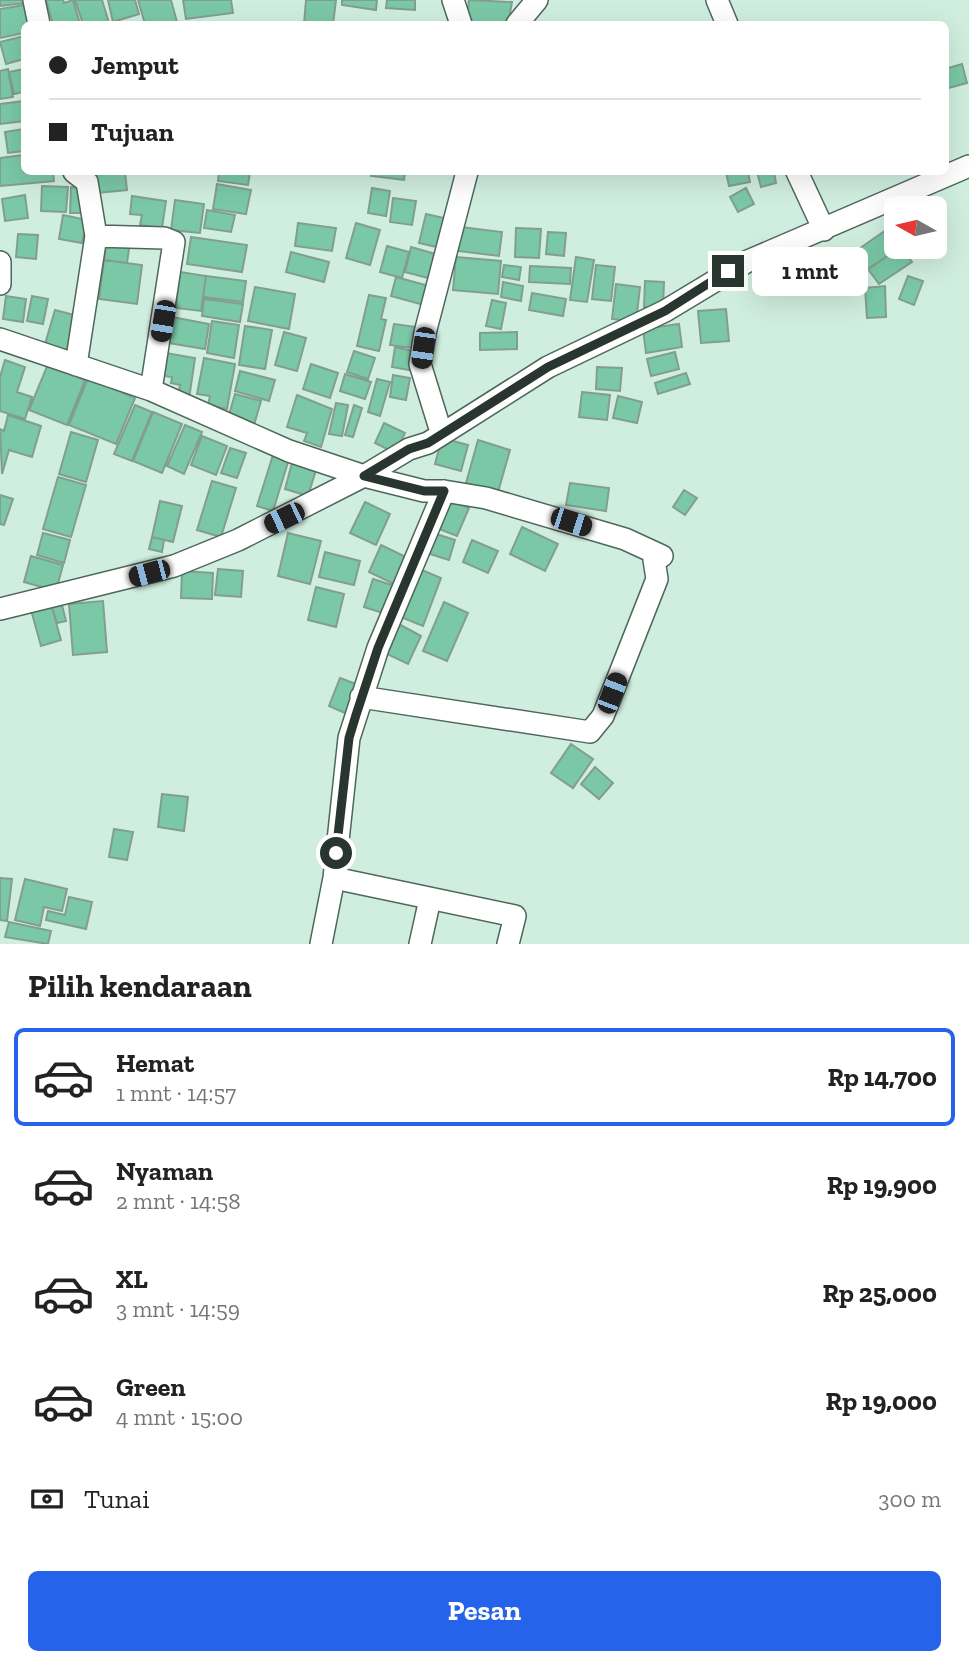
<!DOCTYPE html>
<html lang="id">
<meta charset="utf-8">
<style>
body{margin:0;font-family:"Zilla Slab",serif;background:#f6f6f6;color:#222;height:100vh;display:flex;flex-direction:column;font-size:26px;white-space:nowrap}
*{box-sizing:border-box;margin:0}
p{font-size:23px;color:#767676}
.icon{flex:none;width:38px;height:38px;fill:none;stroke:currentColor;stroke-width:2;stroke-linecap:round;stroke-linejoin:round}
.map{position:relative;height:944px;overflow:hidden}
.sheet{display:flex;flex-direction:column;background:#fff;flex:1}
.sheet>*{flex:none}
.guide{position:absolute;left:21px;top:21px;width:928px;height:154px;border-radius:10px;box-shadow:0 7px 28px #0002;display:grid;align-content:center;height:154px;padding:0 28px;background:#fff}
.needle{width:46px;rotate:278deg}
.fabs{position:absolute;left:884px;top:196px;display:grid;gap:14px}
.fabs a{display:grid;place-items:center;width:63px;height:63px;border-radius:10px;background:#fff;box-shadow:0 7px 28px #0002;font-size:35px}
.end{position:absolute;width:32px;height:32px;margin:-16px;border:9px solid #29352f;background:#fff;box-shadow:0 0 0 4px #fff}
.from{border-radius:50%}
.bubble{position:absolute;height:49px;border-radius:10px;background:#fff;box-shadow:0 7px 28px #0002;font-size:23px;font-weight:700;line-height:49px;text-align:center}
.car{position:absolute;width:21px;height:42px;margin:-21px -10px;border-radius:9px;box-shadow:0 0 5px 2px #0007;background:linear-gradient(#222 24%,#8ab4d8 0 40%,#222 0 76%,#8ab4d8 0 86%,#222 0)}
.guide b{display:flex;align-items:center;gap:24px;height:66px;font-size:26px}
.guide b+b{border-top:2px solid #e0e0e0}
.guide i{width:18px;height:18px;background:#222}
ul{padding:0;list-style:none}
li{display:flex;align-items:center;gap:21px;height:98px;margin:0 14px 10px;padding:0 14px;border:4px solid transparent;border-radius:10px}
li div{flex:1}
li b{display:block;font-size:26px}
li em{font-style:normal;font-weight:700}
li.current{border-color:#2563eb}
li>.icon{width:63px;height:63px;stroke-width:1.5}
h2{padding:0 28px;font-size:32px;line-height:84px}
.pay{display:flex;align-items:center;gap:18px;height:77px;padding:0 28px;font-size:26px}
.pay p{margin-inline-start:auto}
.action{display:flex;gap:14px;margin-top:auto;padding:14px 28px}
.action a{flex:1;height:80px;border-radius:10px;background:#2563eb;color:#fff;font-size:28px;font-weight:700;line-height:80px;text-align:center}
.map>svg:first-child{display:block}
.building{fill:#7ac8a6;stroke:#829e91;stroke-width:2}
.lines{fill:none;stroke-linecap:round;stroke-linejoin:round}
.minor-casing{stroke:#4d675b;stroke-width:24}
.minor{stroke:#fff;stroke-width:21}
.route{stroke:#29352f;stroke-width:9}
</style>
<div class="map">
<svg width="969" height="944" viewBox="0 0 969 944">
<rect width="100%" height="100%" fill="#d0eedf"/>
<path class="building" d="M0 0H24L25 3 0 6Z
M46 0H63L64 3 73 0 80 24H53Z
M75 0H102L109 23 83 24Z
M108 0H135L139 14 113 22Z
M138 0H171L177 22 145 24Z
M183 0H231L233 13 186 19Z
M306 0H336L333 24H304Z
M342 0H377L376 10 342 5Z
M387 0H415V10L386 8Z
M469 0 512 2 508 24H466Z
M25 5 28 24H24V33L0 38V9Z
M24 36V59L6 64 0 42Z
M962 64 967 83 945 89V69Z
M8 69 13 97 0 99V71Z
M24 69V92L14 94 9 72Z
M24 101V121L0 124V104Z
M24 129V151L8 153 5 132Z
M24 155V172H53L54 181 0 186V158Z
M94 172H125L127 190 97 193Z
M219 172H250L248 185 218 181Z
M372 172H405L404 180 371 176Z
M726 172H748L750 182 729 186Z
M757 172H774L776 183 761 187Z
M217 184 251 190 246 214 213 209Z
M42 186 68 187 66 212 41 211Z
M71 187 88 188 87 213H70Z
M372 188 390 191 386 216 368 213Z
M746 188 754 204 738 212 730 197Z
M25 195 28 218 5 221 2 199Z
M132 196 166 201 162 228 140 225 142 215 130 214Z
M393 198 416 201 412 225 390 222Z
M175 200 204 204 200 233 171 230Z
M207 210 235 215 231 232 204 228Z
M426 214 448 219 441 248 419 243Z
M63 215 87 220 82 243 59 239Z
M298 223 336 228 332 251 295 246Z
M356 223 380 230 370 265 346 258Z
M461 227 502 232 499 256 458 251Z
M516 228 541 229 539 258 515 257Z
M889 228 896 238V247H901L868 269 856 251Z
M548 232 566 233 564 256 546 254Z
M18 234 38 235 36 259 16 257Z
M191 237 247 245 242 272 187 264Z
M107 238 130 242 127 263 104 260Z
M387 246 409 252 402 278 380 272Z
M411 247 439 255 432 279 405 272Z
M901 247 912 262 879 284 868 269Z
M291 252 329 262 324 282 286 272Z
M456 257 501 261 498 294 453 290Z
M576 257 594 260 587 302 570 300Z
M104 260 142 265 137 304 99 299Z
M504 265 521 267 519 280 502 277Z
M596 265 615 267 611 301 592 299Z
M530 266 571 268 570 284 529 282Z
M180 272 206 276 201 311 176 308Z
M206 276 246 281 243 302 203 297Z
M908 276 923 281 914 305 899 299Z
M396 277 429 286 424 305 391 296Z
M645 281 664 282 663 308 644 307Z
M503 282 523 286 521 301 501 297Z
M616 284 640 287 636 322 612 319Z
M885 286 886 317 867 318 865 288Z
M255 287 295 294 289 329 248 321Z
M532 293 566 299 563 316 529 310Z
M369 295 386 298 381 319 386 320 379 351 357 346Z
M6 296 26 299 23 322 3 319Z
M32 296 48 299 43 324 27 321Z
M204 299 243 304 240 322 202 316Z
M492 300 506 303 501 329 486 326Z
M726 309 729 341 701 343 698 311Z
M55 310 78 316 68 351 45 344Z
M167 316 209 324 205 349 162 342Z
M212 321 239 325 234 358 207 353Z
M394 324 416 327 412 348 390 345Z
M679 324 682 347 646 353 643 329Z
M245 326 272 330 265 369 239 365Z
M284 332 306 338 297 371 275 365Z
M517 332V349L480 350V333Z
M395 347 413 351 409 370 392 367Z
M354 351 375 358 368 379 347 372Z
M160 352 195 358 189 399 178 397 180 385 171 383 172 377 156 375Z
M675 352 679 369 651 376 647 359Z
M204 358 235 364 227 409 208 405 210 396 197 394Z
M5 360 25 367 17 392 32 397 25 419 0 411V377Z
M48 364 85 380 67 425 29 410Z
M311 364 338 373 330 398 303 389Z
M597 367 622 368 620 391 596 389Z
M240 371 275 380 269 401 235 391Z
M686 373 690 384 658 394 655 383Z
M345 374 371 382 365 399 340 391Z
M393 375 410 378 406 400 390 397Z
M88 378 135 398 116 444 69 425Z
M377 379 390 382 380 416 368 412Z
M582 392 610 395 607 420 579 417Z
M235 394 261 401 254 425 228 418Z
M297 395 332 409 321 447 304 441 307 433 287 427Z
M618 396 642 402 637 423 613 418Z
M336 403 348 405 342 436 329 434Z
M135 405 152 412 132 461 114 454Z
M354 405 362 408 353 437 345 435Z
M153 412 182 424 162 473 133 461Z
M8 415 41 426 32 457 9 450 2 474 0 429 4 431Z
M384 423 405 433 395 453 375 443Z
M185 425 202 432 184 474 167 466Z
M71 432 98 440 86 482 59 474Z
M202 436 227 446 216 475 191 465Z
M442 438 468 445 461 471 435 464Z
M478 440 510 450 498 492 466 483Z
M230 448 246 453 237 478 221 473Z
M273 455 289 459 273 511 257 506Z
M292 463 316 470 308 496 285 489Z
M58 477 86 485 71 537 43 529Z
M212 481 236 488 221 537 197 530Z
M570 483 609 488 606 511 566 505Z
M684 490 697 498 685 515 673 507Z
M0 495 13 499 4 525 0 524Z
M160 501 182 506 173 542 152 537Z
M451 501 469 508 457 536 439 529Z
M365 502 390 514 376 545 350 533Z
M522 527 558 544 545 571 510 554Z
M43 533 70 540 64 563 37 555Z
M288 533 321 541 310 584 278 576Z
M433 533 455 540 449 560 427 553Z
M152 537 164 540 162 552 149 549Z
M472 540 498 551 488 573 463 562Z
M381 545 408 558 396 585 369 572Z
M325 552 360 561 354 585 319 577Z
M31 556 63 565 56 591 24 582Z
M417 568 441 578 423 626 398 616Z
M218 569 243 571 241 597 215 595Z
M182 571 213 573 212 599 181 598Z
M373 579 395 586 386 614 364 607Z
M316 587 344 594 336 627 308 620Z
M61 601 66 621 57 623 51 604Z
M103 601 107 652 73 655 69 604Z
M444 602 468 613 447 661 423 651Z
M51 604 61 640 41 646 31 610Z
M395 622 421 636 408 664 381 651Z
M340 678 359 685 347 714 329 706Z
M571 744 593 759 573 788 551 773Z
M595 767 613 783 599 799 581 784Z
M162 794 188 797 184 831 158 827Z
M114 829 133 832 127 860 109 857Z
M0 878 12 879 7 921 0 920Z
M25 879 67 889 62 911 44 907 40 926 15 920Z
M69 897 92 902 86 929 46 920 48 911 65 915Z
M9 922 51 931 48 944 5 937Z"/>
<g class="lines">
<defs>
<path id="minor" d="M34 0 39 24
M453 0 461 24
M717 0 727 24
M517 24 537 0
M74 172 87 182 96 236 76 365
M797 172 824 230
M96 236 164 238 174 242 151 390
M0 262V284
M0 339 151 390 289 451 364 476 409 449 428 443 548 367 665 311 748 261 969 166
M441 432 420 364 425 333 467 172
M0 609 174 566 238 540 364 476 424 491H444L486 498 625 539 662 556
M361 697 590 732 603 716 657 579 654 560 662 556
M334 878 515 916 508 944
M321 944 334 878 349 738 378 648 444 491
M420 944 430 899"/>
</defs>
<use href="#minor" class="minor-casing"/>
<use href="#minor" class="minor"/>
</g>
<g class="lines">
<path class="route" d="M336 853 349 738 356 715 378 648 444 491H424L364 476 409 449 428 443 548 367 665 311 728 271"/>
</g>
</svg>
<div class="fabs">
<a><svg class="needle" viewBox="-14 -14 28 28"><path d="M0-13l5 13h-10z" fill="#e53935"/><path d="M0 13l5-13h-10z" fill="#767676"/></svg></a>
</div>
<i class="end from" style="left:336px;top:853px"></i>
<i class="end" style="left:728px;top:271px"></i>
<div class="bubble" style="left:752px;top:247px;width:116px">1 mnt</div>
<i class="car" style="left:163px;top:321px;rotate:190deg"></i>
<i class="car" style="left:423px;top:348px;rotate:188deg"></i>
<i class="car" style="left:284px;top:518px;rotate:244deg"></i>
<i class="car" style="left:571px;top:522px;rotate:108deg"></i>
<i class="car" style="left:149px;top:573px;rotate:255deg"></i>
<i class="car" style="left:612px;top:693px;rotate:21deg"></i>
<div class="guide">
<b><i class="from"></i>Jemput</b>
<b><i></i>Tujuan</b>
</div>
</div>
<section class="sheet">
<h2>Pilih kendaraan</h2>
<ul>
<li class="current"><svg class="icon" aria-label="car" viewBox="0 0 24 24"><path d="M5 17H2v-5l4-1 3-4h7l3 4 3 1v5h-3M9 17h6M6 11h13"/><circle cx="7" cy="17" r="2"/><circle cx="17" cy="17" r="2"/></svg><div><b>Hemat</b><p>1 mnt · 14:57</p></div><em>Rp 14,700</em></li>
<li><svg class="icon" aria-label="car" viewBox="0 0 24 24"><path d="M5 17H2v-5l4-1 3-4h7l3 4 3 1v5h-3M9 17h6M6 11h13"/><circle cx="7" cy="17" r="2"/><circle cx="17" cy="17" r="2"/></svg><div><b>Nyaman</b><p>2 mnt · 14:58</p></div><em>Rp 19,900</em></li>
<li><svg class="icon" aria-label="car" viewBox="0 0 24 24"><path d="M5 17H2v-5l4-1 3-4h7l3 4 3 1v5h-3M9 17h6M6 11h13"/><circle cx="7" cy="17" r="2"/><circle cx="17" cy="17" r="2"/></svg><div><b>XL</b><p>3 mnt · 14:59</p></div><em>Rp 25,000</em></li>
<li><svg class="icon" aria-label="car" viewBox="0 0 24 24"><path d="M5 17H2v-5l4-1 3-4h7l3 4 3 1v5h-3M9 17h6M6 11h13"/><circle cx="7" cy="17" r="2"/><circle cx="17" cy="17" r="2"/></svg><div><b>Green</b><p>4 mnt · 15:00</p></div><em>Rp 19,000</em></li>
</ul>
<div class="pay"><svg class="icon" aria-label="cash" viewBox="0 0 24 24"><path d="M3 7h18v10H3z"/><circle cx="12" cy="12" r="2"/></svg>Tunai<p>300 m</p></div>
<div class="action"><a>Pesan</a></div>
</section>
